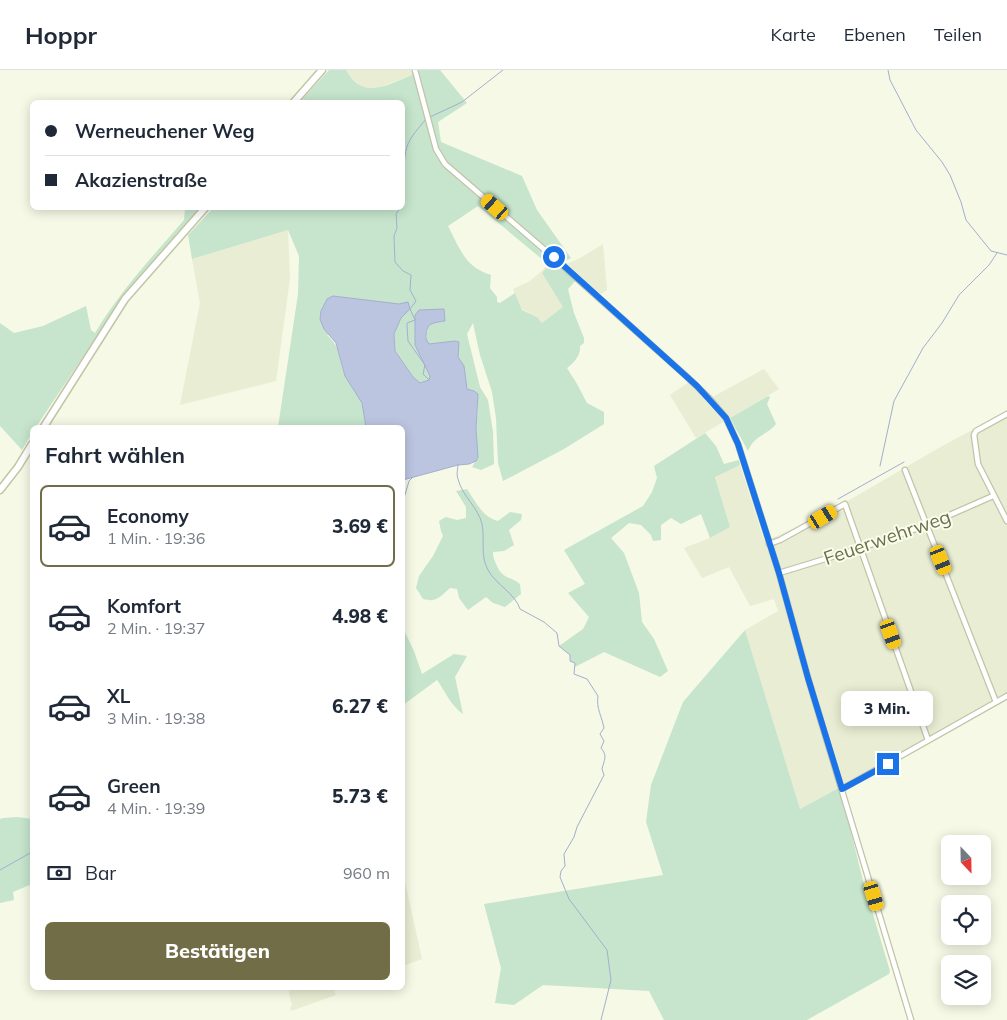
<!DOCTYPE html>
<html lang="de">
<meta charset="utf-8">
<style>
body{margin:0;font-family:Mulish,sans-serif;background:#f2f2f3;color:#1f2937;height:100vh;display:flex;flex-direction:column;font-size:19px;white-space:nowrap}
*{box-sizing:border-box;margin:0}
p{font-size:16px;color:#747a83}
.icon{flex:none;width:28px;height:28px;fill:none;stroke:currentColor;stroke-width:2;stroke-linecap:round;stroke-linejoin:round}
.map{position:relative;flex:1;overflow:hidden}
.sheet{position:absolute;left:30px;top:355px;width:375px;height:565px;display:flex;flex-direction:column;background:#fff;border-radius:8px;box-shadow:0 2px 12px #0003}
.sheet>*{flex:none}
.banner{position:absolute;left:30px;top:30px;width:375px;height:110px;border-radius:8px;box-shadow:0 2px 12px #0003;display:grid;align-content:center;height:110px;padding:0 15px;background:#fff}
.needle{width:32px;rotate:158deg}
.tools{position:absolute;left:941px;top:765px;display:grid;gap:10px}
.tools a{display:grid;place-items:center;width:50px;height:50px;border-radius:8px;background:#fff;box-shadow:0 2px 12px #0003;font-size:25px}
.end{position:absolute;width:22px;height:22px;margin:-11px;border:6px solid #1a73e8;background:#fff;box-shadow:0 0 0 2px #fff}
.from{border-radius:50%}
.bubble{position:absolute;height:35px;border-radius:8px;background:#fff;box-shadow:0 2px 12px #0003;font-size:16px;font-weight:800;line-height:35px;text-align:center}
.car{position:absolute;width:15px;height:30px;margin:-15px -8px;border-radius:6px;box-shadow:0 0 4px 1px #0007;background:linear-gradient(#f5c518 24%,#345 0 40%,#f5c518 0 76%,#345 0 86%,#f5c518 0)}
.banner b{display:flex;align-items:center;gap:18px;height:48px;font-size:19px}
.banner b+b{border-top:1px solid #e0e1e3}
.banner i{width:12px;height:12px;background:#1f2937}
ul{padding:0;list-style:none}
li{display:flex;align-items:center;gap:15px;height:82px;margin:0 10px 8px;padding:0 5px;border:2px solid transparent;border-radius:8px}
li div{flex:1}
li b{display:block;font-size:19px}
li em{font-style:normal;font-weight:800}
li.on{border-color:#716d46}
li>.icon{width:45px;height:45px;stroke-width:1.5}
h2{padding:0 15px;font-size:22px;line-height:60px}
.pay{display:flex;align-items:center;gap:12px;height:55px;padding:0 15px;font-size:19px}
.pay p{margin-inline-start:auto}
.primary-button{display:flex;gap:10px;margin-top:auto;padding:10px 15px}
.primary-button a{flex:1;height:58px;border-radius:8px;background:#716d46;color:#fff;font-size:20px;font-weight:800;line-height:58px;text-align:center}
header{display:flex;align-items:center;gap:30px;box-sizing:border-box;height:70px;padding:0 25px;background:#fff;border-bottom:1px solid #e0e1e3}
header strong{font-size:24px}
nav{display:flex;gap:28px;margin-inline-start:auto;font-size:18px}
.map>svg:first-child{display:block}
.residential{fill:#e8edd3}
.green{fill:#c6e5cc;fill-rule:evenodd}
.water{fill:#bcc5e0;stroke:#a4aed1}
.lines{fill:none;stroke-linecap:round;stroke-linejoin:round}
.stream{stroke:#a4aed1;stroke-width:1}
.street-casing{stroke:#c2c4a8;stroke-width:7}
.secondary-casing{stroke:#c3c5a5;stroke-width:9}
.street{stroke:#fff;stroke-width:4.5}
.secondary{stroke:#fff;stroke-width:6}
.route{stroke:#1a73e8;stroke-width:6}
.labels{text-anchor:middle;stroke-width:4;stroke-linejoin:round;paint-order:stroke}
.street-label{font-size:19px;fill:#6f6e4e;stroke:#f9fdeb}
</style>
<header>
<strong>Hoppr</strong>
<nav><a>Karte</a><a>Ebenen</a><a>Teilen</a></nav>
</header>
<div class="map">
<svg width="1007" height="950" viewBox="0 0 1007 950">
<rect width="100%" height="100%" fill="#f5f9e5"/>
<path class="residential" d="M346 0H415L412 5 375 19H367L360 16 349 5Z
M288 160 290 208 276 311 180 335 200 233 192 189Z
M603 174 607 220 596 227 553 188 551 193 542 203 564 237 542 253 537 247 522 239 513 219 530 211 543 200 553 187 560 193H569L582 187Z
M764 299 779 319 696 368 670 325 689 312 709 329Z
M1007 341V630L841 722 839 717 800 739 745 560 778 541 774 529 750 536 729 497 702 508 684 478 710 468 730 457 715 406 740 395 764 470 770 469 822 446 937 379Z
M403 803 422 889 403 896H402Z
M288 918H343L334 921 336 925 291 941 290 937 292 936Z"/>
<path class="green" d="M329 0H346C363 31 386 15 412 5L415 0H440L467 33 438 52 441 72 522 106 537 140 571 188 560 194 577 209 568 219 574 243 584 268V273L580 276C581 285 574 293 567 298L577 314 587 333 604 342V354L564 379 503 411 498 393 496 348 492 322 480 285 473 253 467 264 480 317 488 330 493 362 494 394 481 400 472 397 478 387 476 359 478 334 474 321 467 320C463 292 462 290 439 274H429L426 270 428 257 433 252H443L419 240 415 275 430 306 429 310 420 313 413 307 395 281 394 264 408 233 399 234 327 265C342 279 338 286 344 303 349 314 359 323 362 334 364 341 365 350 366 357H278L298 224 299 186 288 160 192 189 188 165 213 138H402V32H300ZM478 136 549 195 542 203 563 237 542 253 537 247 522 240 515 223 500 233 497 232V227L490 218 491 205C465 197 460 179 448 156Z
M185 138H201L125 224 36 357 32 358V363L22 380 0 356V253L14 263 43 256 86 236 91 260 95 263C120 221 153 186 184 150Z
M768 326 770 327 767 334 776 354C768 365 754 365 748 381L730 348Z
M705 363 716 376 724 394 739 390 740 395 715 407 730 457 710 468 701 444 681 454 671 448 661 455V470L653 471 651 465 641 455 629 453 611 468 624 483 639 523 642 552 654 569 668 601 660 607 604 582 575 597V593L570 591V585L559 576 583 559 589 547 568 523 585 514 564 480 643 436 652 422 657 408 654 396Z
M467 419C476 432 482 447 498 451L510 442 522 444 521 450 509 460 514 475 504 481 493 482C493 488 494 489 496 494 503 510 508 505 520 514L521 524 505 537 493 533 486 527 468 540 459 528 457 519 450 518C441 526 436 533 423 529L416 518 419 506 433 486 443 466 441 461 439 451 446 447 457 450 466 448V437L456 421Z
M402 556 414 581 422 604 454 584 467 586 455 607 463 644C451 636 445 621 437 610L403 635Z
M745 560 800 739 840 717 863 811 890 901 889 904 807 950H664L649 921 543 915 514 935 495 933 501 898 484 834 663 805 646 752 651 715 683 632Z
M17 747 32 749V814L13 822 14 830 0 833V749L3 748Z"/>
<path class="water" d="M333 226 399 234 408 232 410 239 401 248 394 264 395 281 413 307 420 313 429 310 430 306 415 275V245L419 240 444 239 445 251C431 253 426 253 426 269L429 274 455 271 459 272 458 287 464 296 467 319 474 321 478 324 476 359 478 387 476 391 469 394 458 395 403 410 402 358 366 357 362 333 345 306 336 273 324 259 320 249 321 241 327 229Z"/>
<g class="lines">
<path class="stream" d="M888 0 890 10 916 60 942 92 950 105 961 132 966 150 991 181 1007 185
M430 47 462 32 503 0
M402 105 404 103C405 73 407 72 426 49
M400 138 396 144 397 158 394 166 395 192 403 201 411 205 410 220 416 231 410 239 415 250 407 253V256L408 271 425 295 423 304 429 310
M458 394C458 399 456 404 458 409 462 426 478 437 482 454 485 469 480 486 488 500 496 515 515 523 520 539L544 552 557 563 559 576 570 585V591L575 593 574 604 587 609 598 626C596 638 602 647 604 658L600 664 604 671 601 678C608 686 604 690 602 699L604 705 577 757 574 767 564 784 565 796 561 801 560 807 569 829 607 880 611 910 601 950
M880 396 894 331 923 278 942 253 959 225 989 195 997 183
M838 429 904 392
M402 435 409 411 413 407
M0 800 32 782"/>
<defs>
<path id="street" d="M415 0 436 79 445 94 553 187 685 305 709 328 726 348 738 374 779 503 808 608 911 950
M1007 344 976 361 974 365 978 394 1007 451
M905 400 996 632
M769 474 780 470 845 434 928 670
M779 503 861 478 927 455 993 426
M842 719 1007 626"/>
<path id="secondary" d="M294 32 322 0
M43 358 125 229 205 138
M0 420 18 397 32 374"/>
</defs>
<use href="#street" class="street-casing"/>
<use href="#secondary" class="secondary-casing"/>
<use href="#street" class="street"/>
<use href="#secondary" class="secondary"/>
</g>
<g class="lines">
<path class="route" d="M554 187 697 316 726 348 738 374 779 503 808 608 842 719 888 694"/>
</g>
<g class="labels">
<g class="street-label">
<text transform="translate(887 467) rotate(-19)" y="7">Feuerwehrweg</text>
</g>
</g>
</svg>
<div class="tools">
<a><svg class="needle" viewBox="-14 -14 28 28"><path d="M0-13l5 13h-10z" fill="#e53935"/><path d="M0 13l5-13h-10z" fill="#747a83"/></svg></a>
<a><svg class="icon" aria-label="locate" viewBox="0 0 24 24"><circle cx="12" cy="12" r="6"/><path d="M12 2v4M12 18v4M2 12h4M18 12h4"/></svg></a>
<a><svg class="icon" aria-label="layers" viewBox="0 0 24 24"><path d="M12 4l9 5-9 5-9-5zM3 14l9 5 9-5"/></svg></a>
</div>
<i class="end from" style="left:554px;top:187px"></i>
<i class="end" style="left:888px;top:694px"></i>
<div class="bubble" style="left:841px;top:621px;width:92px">3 Min.</div>
<i class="car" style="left:495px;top:137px;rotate:311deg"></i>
<i class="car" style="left:823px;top:447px;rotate:59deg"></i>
<i class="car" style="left:941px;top:490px;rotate:158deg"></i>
<i class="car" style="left:891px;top:564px;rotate:160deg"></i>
<i class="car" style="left:874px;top:826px;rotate:163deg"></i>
<div class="banner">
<b><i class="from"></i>Werneuchener Weg</b>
<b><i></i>Akazienstraße</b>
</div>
<section class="sheet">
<h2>Fahrt wählen</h2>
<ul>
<li class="on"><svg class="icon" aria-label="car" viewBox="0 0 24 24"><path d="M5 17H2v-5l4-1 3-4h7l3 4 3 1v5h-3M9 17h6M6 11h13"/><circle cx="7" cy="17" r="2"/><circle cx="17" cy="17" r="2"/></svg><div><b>Economy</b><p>1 Min. · 19:36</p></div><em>3.69 €</em></li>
<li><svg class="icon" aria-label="car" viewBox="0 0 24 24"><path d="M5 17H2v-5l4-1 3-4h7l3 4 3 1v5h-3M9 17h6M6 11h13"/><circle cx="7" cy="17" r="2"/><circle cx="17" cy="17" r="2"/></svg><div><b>Komfort</b><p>2 Min. · 19:37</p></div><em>4.98 €</em></li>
<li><svg class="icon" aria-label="car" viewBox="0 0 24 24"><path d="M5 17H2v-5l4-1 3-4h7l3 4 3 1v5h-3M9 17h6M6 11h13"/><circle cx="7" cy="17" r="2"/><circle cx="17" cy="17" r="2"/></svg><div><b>XL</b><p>3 Min. · 19:38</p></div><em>6.27 €</em></li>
<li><svg class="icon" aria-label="car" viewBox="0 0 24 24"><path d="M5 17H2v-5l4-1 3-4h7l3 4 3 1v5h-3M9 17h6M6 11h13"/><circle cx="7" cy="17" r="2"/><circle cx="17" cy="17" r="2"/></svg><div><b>Green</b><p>4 Min. · 19:39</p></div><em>5.73 €</em></li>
</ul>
<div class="pay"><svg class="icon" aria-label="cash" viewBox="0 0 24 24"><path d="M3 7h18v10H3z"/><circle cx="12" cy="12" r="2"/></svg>Bar<p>960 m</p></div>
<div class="primary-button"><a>Bestätigen</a></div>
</section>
</div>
